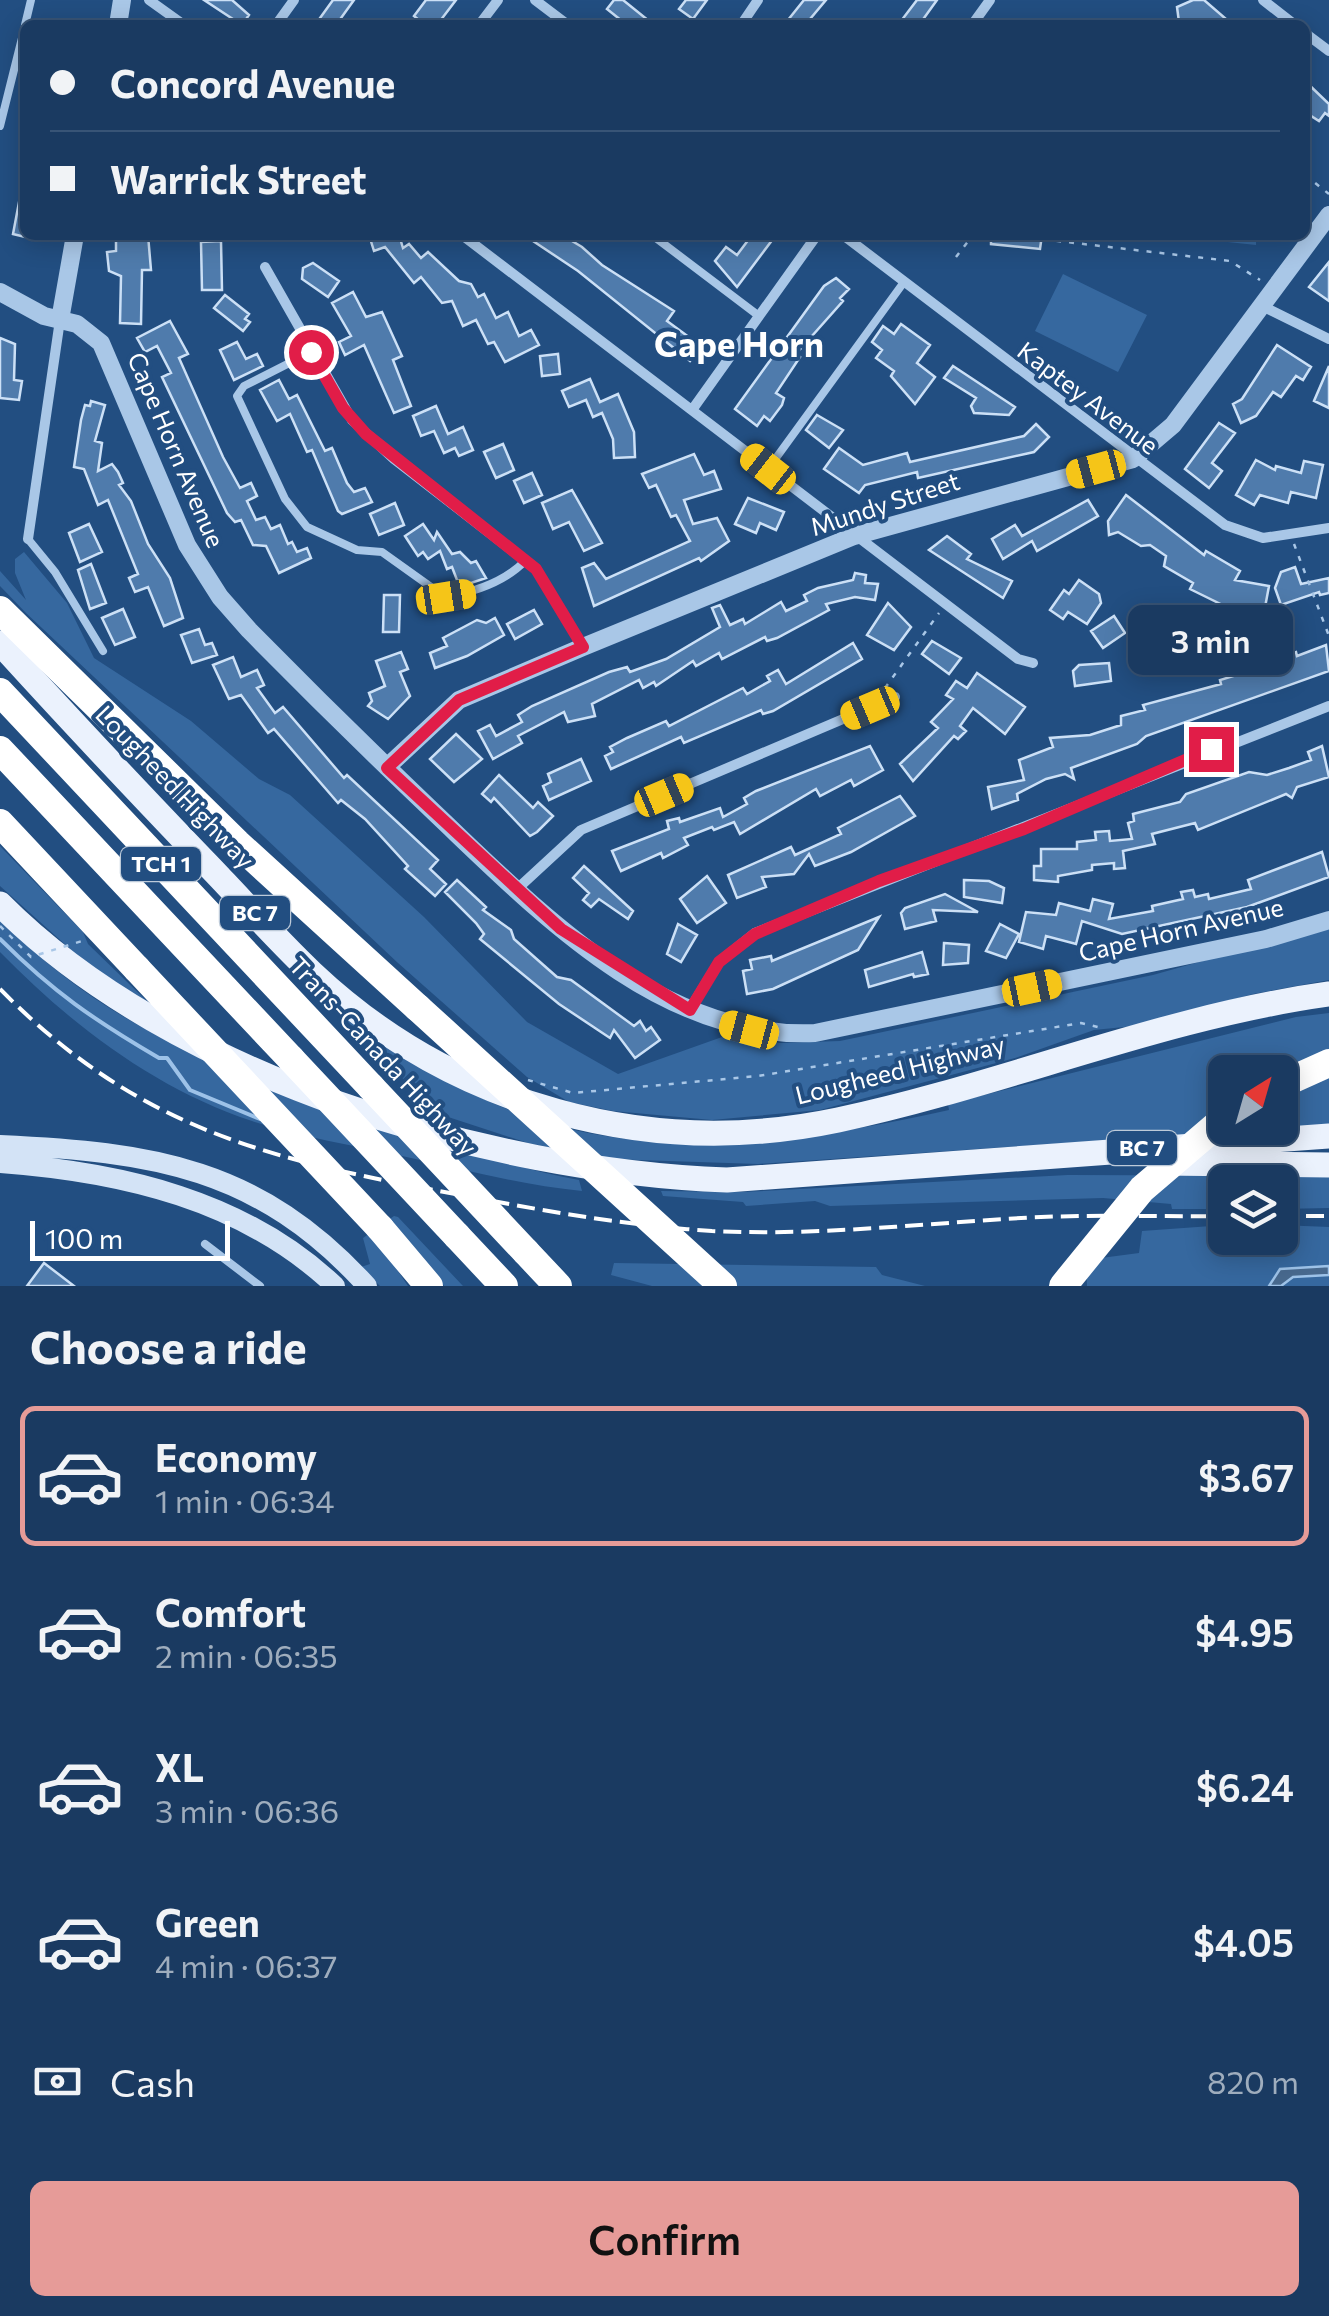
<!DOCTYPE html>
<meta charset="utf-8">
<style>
body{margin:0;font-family:Commissioner,sans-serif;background:#27456a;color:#f1f3f6;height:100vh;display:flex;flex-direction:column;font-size:38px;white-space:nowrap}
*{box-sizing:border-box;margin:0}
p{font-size:32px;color:#9fadbd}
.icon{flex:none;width:55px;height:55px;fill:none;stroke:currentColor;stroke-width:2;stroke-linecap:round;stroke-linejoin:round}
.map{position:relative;height:1286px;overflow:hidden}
.drawer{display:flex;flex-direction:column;background:#1a3a61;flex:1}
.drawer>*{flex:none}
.hud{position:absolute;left:20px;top:20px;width:1290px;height:220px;border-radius:15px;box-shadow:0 5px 25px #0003,0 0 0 2px #385476;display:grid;align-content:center;height:220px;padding:0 30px;background:#1a3a61}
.needle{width:65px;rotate:37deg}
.controls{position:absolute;left:1208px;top:1055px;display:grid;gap:20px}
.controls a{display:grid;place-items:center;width:90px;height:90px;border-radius:15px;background:#1a3a61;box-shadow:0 5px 25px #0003,0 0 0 2px #385476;font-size:50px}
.scale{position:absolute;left:30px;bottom:25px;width:200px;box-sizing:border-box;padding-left:10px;border:5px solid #fff;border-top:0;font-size:28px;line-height:35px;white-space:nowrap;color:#fff;-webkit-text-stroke:8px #224e81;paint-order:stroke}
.end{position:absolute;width:45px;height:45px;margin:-22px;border:12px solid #e11d48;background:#fff;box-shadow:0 0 0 5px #fff}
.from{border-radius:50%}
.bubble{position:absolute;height:70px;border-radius:15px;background:#1a3a61;box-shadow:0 5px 25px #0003,0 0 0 2px #385476;font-size:32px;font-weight:600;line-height:70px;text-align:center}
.car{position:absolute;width:30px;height:60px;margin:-30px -15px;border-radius:12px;box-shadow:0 0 8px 2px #0007;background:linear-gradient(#f5c518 24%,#345 0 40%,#f5c518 0 76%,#345 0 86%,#f5c518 0)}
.hud b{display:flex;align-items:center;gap:35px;height:95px;font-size:38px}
.hud b+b{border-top:2px solid #385476}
.hud i{width:25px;height:25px;background:#f1f3f6}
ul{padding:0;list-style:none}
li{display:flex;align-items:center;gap:30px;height:140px;margin:0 20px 15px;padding:0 10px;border:5px solid transparent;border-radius:15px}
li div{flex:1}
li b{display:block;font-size:38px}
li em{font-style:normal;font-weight:600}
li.active{border-color:#e69b98}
li>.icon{width:90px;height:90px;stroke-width:1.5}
h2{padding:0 30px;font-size:45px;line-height:120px}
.pay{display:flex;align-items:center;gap:25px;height:110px;padding:0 30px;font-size:38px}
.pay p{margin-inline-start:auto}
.action{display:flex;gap:20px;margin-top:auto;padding:20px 30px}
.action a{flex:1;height:115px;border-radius:15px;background:#e69b98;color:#111;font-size:40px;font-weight:600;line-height:115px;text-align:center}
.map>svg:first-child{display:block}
.green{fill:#36689f}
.water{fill:#48698e;stroke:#9dc2e8;stroke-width:2.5}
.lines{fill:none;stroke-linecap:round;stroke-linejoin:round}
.stream{stroke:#9dc2e8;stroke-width:4}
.building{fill:#4f7bac;stroke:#cce0f6;stroke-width:2.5}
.path{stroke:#a9c7e7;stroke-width:2.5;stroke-dasharray:5 8;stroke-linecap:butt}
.service{stroke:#a9c7e7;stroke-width:8}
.minor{stroke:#a9c7e7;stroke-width:10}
.tertiary{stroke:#a9c7e7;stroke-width:18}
.secondary{stroke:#d3e3f6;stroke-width:20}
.primary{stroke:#ebf2fd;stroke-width:25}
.motorway{stroke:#fff;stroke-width:28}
.rail{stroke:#fff;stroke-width:4;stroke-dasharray:18 8;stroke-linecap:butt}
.path-bridge{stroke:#a9c7e7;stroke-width:2.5;stroke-dasharray:5 8;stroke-linecap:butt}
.motorway-bridge{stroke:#fff;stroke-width:28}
.route{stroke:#e11d48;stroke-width:12}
.labels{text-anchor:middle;stroke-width:8;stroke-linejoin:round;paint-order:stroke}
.shield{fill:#224e81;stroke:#bdcad9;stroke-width:2.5}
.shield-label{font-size:22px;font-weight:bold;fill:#fff}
.street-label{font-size:25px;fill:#fff;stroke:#224e81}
.district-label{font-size:35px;font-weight:bold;fill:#fff;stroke:#224e81}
</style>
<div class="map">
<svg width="1329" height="1286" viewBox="0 0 1329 1286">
<rect width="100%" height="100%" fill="#224e81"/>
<path class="green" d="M1161 235H1256V245Z
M1063 274 1147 315 1118 372 1035 331Z
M24 552 67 603 94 658 191 721 259 779 290 795 424 917 527 1022 618 1074 722 1037 781 1043 840 1041 1153 975 1329 925V980L1253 994 1134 1026 1094 1030 1015 1058 820 1110 712 1120 613 1111 569 1102 527 1077 398 963 26 613 0 586V571L26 600 15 573V559Z
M0 846 83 932 88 944 156 1010 88 965 0 886Z
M0 920C118 1037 229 1071 381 1122 446 1144 512 1168 579 1180L582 1191C521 1185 462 1169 402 1156 352 1145 301 1137 252 1121 155 1089 70 1024 0 952Z
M321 994C372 1027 434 1076 488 1101 636 1168 800 1143 949 1110L948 1104 1296 1017 1329 1013V1050L1278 1072H1225V1128H1280V1075L1329 1078V1125L758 1164 608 1159 528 1143 436 1113Z
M1068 1175 1329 1176V1208L1280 1209V1182H1225V1209H1172L1171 1204 1103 1198 830 1206 815 1201 746 1206 743 1202 663 1196 661 1191 743 1192Z
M394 1216 398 1217 463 1286H444L417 1252 396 1268 408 1286H380L361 1267 370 1264 363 1238Z
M1225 1225V1238H1280V1225L1329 1227V1266L1285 1268 1269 1286H1087L1086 1260 1139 1253 1142 1231Z
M614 1263 876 1267 882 1275 925 1286H652L611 1275Z
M1329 1275V1286H1281L1293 1277Z"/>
<path class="water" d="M1329 1266V1275L1293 1277 1281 1286H1269L1280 1269Z"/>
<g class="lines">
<path class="stream" d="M0 939C53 992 94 1020 159 1058H167L190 1090 260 1119"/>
</g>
<path class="building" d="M204 0H232L249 15 242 25Z
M333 0H354L336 25H315Z
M426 0H456L437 25H425L414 16Z
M614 0H623L654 25H627L607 9Z
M686 0H707L693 19 679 9Z
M804 0H826L805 25H784Z
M917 0H937L919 25H898Z
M1193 0H1204L1233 25 1179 22 1177 7Z
M1305 81 1329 104V116L1325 113 1319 121 1305 112Z
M20 197 25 198V237L13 234Z
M116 235H148L151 270H142L141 324 120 323 121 276 109 271 107 252 116 251Z
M369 235H399L403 248 409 244 421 258 428 252 459 281 471 284 478 297 484 294 496 318 508 312 519 336 531 330 539 345 505 362 494 342 488 344 476 320 463 326 452 301 442 303 421 277 414 283 385 247 374 251Z
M524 235H562L582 247 602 265 674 311 667 321 701 346 690 361 578 271Z
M752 235H776L737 287 715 261 726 247 737 255Z
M991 235H1042L1040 249 991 244Z
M221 241 222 290H202L201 242Z
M1329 262V301L1309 287Z
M313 263 339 281 328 297 302 279 303 268Z
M836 278 849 289 840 298 843 301 796 354 800 357 776 393 784 398 782 405 770 421 764 416 757 426 735 409 824 286Z
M353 292 366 317 382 312 402 356 393 360 411 406 394 413 364 345 345 355 339 342 351 336 332 303Z
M225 295 249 314 245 319 250 322 243 331 214 308Z
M170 321 188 354 179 358 223 457 240 488 251 483 257 496 247 501 256 520 265 517 271 529 280 525 288 544 292 542 297 552 307 548 311 558 279 573 266 546 253 545 241 520 235 522 227 513 162 377 171 373 157 346 145 352 137 338Z
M901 324 930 345 917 363 935 377 915 404 891 376 894 371 876 358 882 350 872 342 883 326 894 334Z
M0 338 15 344 14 380 22 381 19 400 0 398Z
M237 342 246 359 257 354 263 366 234 380 220 350Z
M1277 345 1311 367 1303 380 1296 376 1281 397 1273 392 1256 416 1241 423 1233 404 1242 399Z
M558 354 560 374 542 376 540 356Z
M953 366 1015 407 1009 415 974 413 971 406 976 398 944 378Z
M1329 366V408L1314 401Z
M590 379 600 402 618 394 634 432 635 457 614 458 613 439 602 413 593 417 586 400 569 407 562 391Z
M279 380 289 399 297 395 325 451 332 448 347 483 354 492 365 488 372 502 342 514 338 511 312 450 307 452 290 414 277 421 260 390Z
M91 401 105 405 95 441 102 443 98 471 112 464 118 472 123 483 119 485 131 501 148 544 170 578 183 618 164 626 148 587 135 592 129 578 138 574 108 500 98 505 84 469 74 467 81 420 85 405 90 406Z
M436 406 448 434 463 427 473 450 459 456 455 448 444 453 434 431 421 436 413 416Z
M817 415 843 430 829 448 806 430Z
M1219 423 1235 433 1212 463 1222 471 1209 488 1185 469Z
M1036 424 1049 437 1034 452 918 478 917 472 865 485 859 493 824 469 839 448 863 465 907 453 910 462 1024 436Z
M503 444 514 470 496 478 484 452Z
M694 454 704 475 714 471 721 489 684 500 693 524 717 518 729 541 701 561 699 558 594 606 582 568 594 563 606 579 690 541 676 515 671 517 656 485 649 488 642 474Z
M1256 460 1275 470 1276 466 1301 473 1304 461 1323 465 1316 498 1291 492 1288 503 1260 495 1254 505 1236 495Z
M532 473 542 495 524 503 514 481Z
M572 490 602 543 584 551 569 522 553 529 542 503Z
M1126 495 1204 555 1206 551 1240 571 1235 580 1269 586 1263 618 1241 614 1190 589 1193 583 1164 566 1166 556 1150 545 1141 546 1118 532 1109 535 1108 521Z
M748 498 784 512 776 530 760 523 756 533 735 524Z
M1088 500 1098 516 1037 551 1032 541 1003 559 992 539 1015 525 1022 536Z
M395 503 404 525 379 535 370 514Z
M89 524 102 552 80 562 69 533Z
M423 524 434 540 437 532 452 554 460 552 471 563 476 561 486 578 468 584 457 580 452 567 447 569 440 551 428 559 423 552 418 556 405 536Z
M947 536 971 554 967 559 1012 581 1003 598 929 550Z
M91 564 106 603 90 609 78 570Z
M1295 567 1301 584 1329 578V593L1320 595 1319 592 1281 605 1275 588 1281 572Z
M855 573 866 575 865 583 878 584 875 600 855 597 826 604 829 610 777 638 767 641 765 637 722 659 719 653 696 666 693 661 656 686 654 682 643 688 639 680 592 704 595 716 568 722 564 712 518 736 522 743 493 759 478 731 490 725 496 736 522 722 518 715 532 706 609 672 627 667 630 672 666 659 720 627 712 608 720 605 730 625 743 619 745 624 781 602 786 611 807 601 804 595 818 588 853 580Z
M1079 580 1099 594 1101 603 1087 624 1068 612 1063 619 1050 610 1064 590 1069 594Z
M384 595H400L399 632H383Z
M888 603 911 627 894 650 867 635Z
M123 609 135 637 115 645 102 618Z
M534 610 542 624 515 639 507 624Z
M1114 616 1125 633 1103 648 1091 631Z
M495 618 504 635 467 656 435 668 430 653 447 646 443 638 477 620 486 623Z
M199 629 205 645 212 643 217 655 192 663 181 635Z
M932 641 961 658 949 674 922 654Z
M853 643 862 659 773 711 763 714 761 710 684 743 681 737 611 769 605 756 613 752 610 747 627 738 666 721 669 726 743 688 747 694 770 681 767 676 778 670 786 684Z
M1326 645 1329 671 1146 736 1137 744 1071 768 1074 779 1065 774 1046 779 1017 794 1018 800 992 809 988 787 1024 780 1019 760 1053 747 1050 738 1090 735 1121 725V716L1145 710 1143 705 1221 684 1220 680 1250 671 1248 667 1271 655 1282 651 1284 656 1296 652 1297 656Z
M401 652 408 669 400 672 410 696 388 719 368 706 372 701 369 693 385 686 376 661Z
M233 657 241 677 257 670 264 685 257 688 275 713 283 707 344 778 347 775 438 860 430 869 446 884 435 896 405 869 408 866 365 819 341 800 338 803 274 729 268 733 241 695 229 699 213 665Z
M1109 663 1111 681 1075 686 1073 671 1079 665Z
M977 673 1025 707 1005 734 973 708 960 726 966 731 958 739 954 736 913 781 900 764 938 728 931 722 953 699 946 695 956 681 967 688Z
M456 734 482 759 454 782 430 759Z
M870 746 883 770 854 786 851 780 820 796 816 789 740 834 734 822 714 830 712 827 684 838 688 845 663 858 661 853 621 871 619 867 612 851 669 829 667 821 679 818 680 822 720 808 723 817 747 804 744 798 756 791Z
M1322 746 1329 777 1297 787 1292 798 1286 794 1198 830 1195 823 1152 834 1155 844 1123 851 1125 868 1114 869V863L1092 865V870L1058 876V882L1034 880V866H1041V849H1077V842L1096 840 1095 832 1109 831 1110 841 1132 839 1128 823 1134 821 1133 814 1180 802 1186 794 1249 772 1267 775 1289 768 1311 760 1308 752Z
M581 759 591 781 549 800 543 786 551 782 548 774Z
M499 775 533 808 538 802 553 816 537 832 530 836 494 798 491 802 482 794Z
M900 796 915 816 910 819 851 852 815 866 809 854 794 874 762 877 766 887 737 898 728 875 791 847 795 855 841 834 838 828Z
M1322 852 1329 877 1247 907 1122 934 1082 921 1076 944 1046 936 1043 949 1019 942 1026 912 1056 915 1059 903 1090 911 1093 899 1113 904 1109 919 1153 911 1152 906 1183 899 1181 892 1193 890 1195 897 1208 894 1209 899 1251 889 1248 880Z
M584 866 633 911 628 919 599 899 591 907 583 900 589 893 573 878Z
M707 876 726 903 697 923 680 899Z
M457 880 486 907 483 910 511 930 514 939 557 977 571 980 634 1026 640 1021 646 1031 651 1027 660 1040 635 1058 614 1030 610 1038 559 1004 480 939 484 934 476 923 445 892Z
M964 880 989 881 1004 888 1002 903 964 897Z
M945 894 978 912 933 910 936 921 905 929 901 913 905 908Z
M879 917 858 950 773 989 747 994 743 971 752 969 750 960 771 956 772 961Z
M678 924 697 935 681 962 667 954Z
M1000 924 1019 934 1006 958 986 951Z
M944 943 969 945 968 963 943 965Z
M922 952 928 974 914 977 913 974 869 987 865 970Z
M44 1263 74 1286H27Z"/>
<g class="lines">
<path class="path" d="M1305 175 1329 194
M1046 235 1049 240 1230 261 1260 280
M956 257 973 235
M1294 544 1329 636
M885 688 939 613
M528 1080 573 1093 758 1076 1081 1023 1102 1028"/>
<path class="service" d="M25 25 31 0
M0 126 25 26
M652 235 759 316
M311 352 244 386 237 396 285 499 307 527 357 550 382 552 445 597C475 592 505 582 526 560
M768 469 904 282
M28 539 55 572 103 651
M205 1244 260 1286"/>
<path class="minor" d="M149 0 184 25
M535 0 568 25
M1263 0 1295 25
M276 25 294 0
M479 25 498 0
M741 25 758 0
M972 25 990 0
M1305 33 1329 51
M462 235 1018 659 1033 663
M843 235 1225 525 1263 538 1329 528
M265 267 352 420 394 459 536 569 583 647
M1262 306 1329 339
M692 410 817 235
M28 539 60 320
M516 890 581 830 895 697
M690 1009 719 962 755 933 1329 706"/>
<path class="tertiary" d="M118 25 122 0
M0 292 44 316 77 324 101 343 187 545 220 597 249 630C311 693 374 755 438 816 540 913 662 1040 815 1033L1266 939 1329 920
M60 320 75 235
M387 767 459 700 583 647 854 536 1133 459 1173 425 1329 215"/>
<path class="secondary" d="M0 1145C152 1152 259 1167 367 1286
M0 1163C122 1172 244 1200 335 1286"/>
<path class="primary" d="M0 643C67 717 136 790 205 862 241 899 275 938 312 973 453 1106 648 1160 838 1120 1003 1085 1162 1017 1329 994
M0 904C172 1077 487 1171 727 1180L1329 1136
M1160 1163 1329 1165"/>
<path class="motorway" d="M0 610 237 843 418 1008
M0 692 371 1087
M0 750 291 1059
M0 823 137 969
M1280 1085 1329 1063
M380 1228 429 1286
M457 1236 504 1286
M526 1252 558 1286"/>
<path class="rail" d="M0 989C130 1121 253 1156 429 1189 523 1207 617 1225 712 1231 816 1236 918 1224 1021 1218 1089 1214 1157 1217 1225 1216
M1280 1216H1329"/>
<path class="path-bridge" d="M0 926 31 957 85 940"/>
<path class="motorway-bridge" d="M137 969 380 1228
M418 1008 723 1286
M291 1059 457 1236
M371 1087 526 1252
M1063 1286 1142 1189 1225 1118"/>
</g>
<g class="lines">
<path class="route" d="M311 352 343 408 366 434 536 569 583 647 459 700 387 768 561 929 690 1010 719 962 755 934 879 881 1024 829 1211 749"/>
</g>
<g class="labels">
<g class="shield">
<rect x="121" y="847" width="80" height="34" rx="8"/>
<rect x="220" y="896" width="70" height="34" rx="8"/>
<rect x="1107" y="1131" width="70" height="34" rx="8"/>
</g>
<g class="shield-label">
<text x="161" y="872">TCH 1</text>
<text x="255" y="921">BC 7</text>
<text x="1142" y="1156">BC 7</text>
</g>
<g class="street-label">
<text transform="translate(1088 398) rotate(37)" y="9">Kaptey Avenue</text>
<text transform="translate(176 450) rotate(67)" y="9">Cape Horn Avenue</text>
<text transform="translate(885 504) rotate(-18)" y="9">Mundy Street</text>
<text transform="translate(175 787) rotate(46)" y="9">Lougheed Highway</text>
<text transform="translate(1181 930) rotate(-13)" y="9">Cape Horn Avenue</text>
<text transform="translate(383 1056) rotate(47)" y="9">Trans-Canada Highway</text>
<text transform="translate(900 1070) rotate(-14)" y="9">Lougheed Highway</text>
</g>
<g class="district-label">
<text x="739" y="357">Cape Horn</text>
</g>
</g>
</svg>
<div class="controls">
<a><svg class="needle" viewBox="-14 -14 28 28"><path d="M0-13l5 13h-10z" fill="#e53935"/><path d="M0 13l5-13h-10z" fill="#9fadbd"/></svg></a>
<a><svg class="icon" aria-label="layers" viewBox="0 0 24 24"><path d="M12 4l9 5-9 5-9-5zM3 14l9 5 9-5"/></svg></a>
</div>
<div class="scale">100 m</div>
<i class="end from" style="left:311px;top:352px"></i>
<i class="end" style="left:1211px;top:749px"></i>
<div class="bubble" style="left:1128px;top:605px;width:165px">3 min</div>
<i class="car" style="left:768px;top:469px;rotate:308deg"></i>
<i class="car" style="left:1096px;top:469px;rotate:255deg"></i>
<i class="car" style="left:446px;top:597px;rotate:81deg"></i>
<i class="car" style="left:870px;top:708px;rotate:247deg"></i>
<i class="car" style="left:664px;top:795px;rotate:67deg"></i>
<i class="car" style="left:1032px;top:988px;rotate:78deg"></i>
<i class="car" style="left:749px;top:1030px;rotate:285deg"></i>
<div class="hud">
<b><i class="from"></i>Concord Avenue</b>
<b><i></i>Warrick Street</b>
</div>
</div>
<section class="drawer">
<h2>Choose a ride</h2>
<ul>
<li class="active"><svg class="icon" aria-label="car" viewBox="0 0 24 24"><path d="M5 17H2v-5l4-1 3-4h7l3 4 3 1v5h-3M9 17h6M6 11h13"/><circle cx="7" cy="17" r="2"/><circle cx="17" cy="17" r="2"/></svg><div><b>Economy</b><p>1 min · 06:34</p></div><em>$3.67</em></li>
<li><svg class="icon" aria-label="car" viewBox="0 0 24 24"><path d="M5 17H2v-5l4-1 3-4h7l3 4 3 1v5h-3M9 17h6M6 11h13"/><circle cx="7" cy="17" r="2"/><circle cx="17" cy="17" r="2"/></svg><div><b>Comfort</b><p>2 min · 06:35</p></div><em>$4.95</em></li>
<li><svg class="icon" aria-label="car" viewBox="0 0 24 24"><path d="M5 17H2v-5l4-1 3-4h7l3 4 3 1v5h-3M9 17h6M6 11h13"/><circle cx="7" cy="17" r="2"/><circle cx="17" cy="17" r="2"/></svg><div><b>XL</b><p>3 min · 06:36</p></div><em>$6.24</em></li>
<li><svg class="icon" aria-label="car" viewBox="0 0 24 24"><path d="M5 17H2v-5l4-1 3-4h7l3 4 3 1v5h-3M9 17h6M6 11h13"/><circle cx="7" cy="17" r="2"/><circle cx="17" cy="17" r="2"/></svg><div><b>Green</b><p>4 min · 06:37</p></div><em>$4.05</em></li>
</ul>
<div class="pay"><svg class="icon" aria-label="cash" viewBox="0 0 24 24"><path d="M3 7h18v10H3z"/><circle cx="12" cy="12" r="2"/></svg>Cash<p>820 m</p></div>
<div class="action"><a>Confirm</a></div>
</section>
